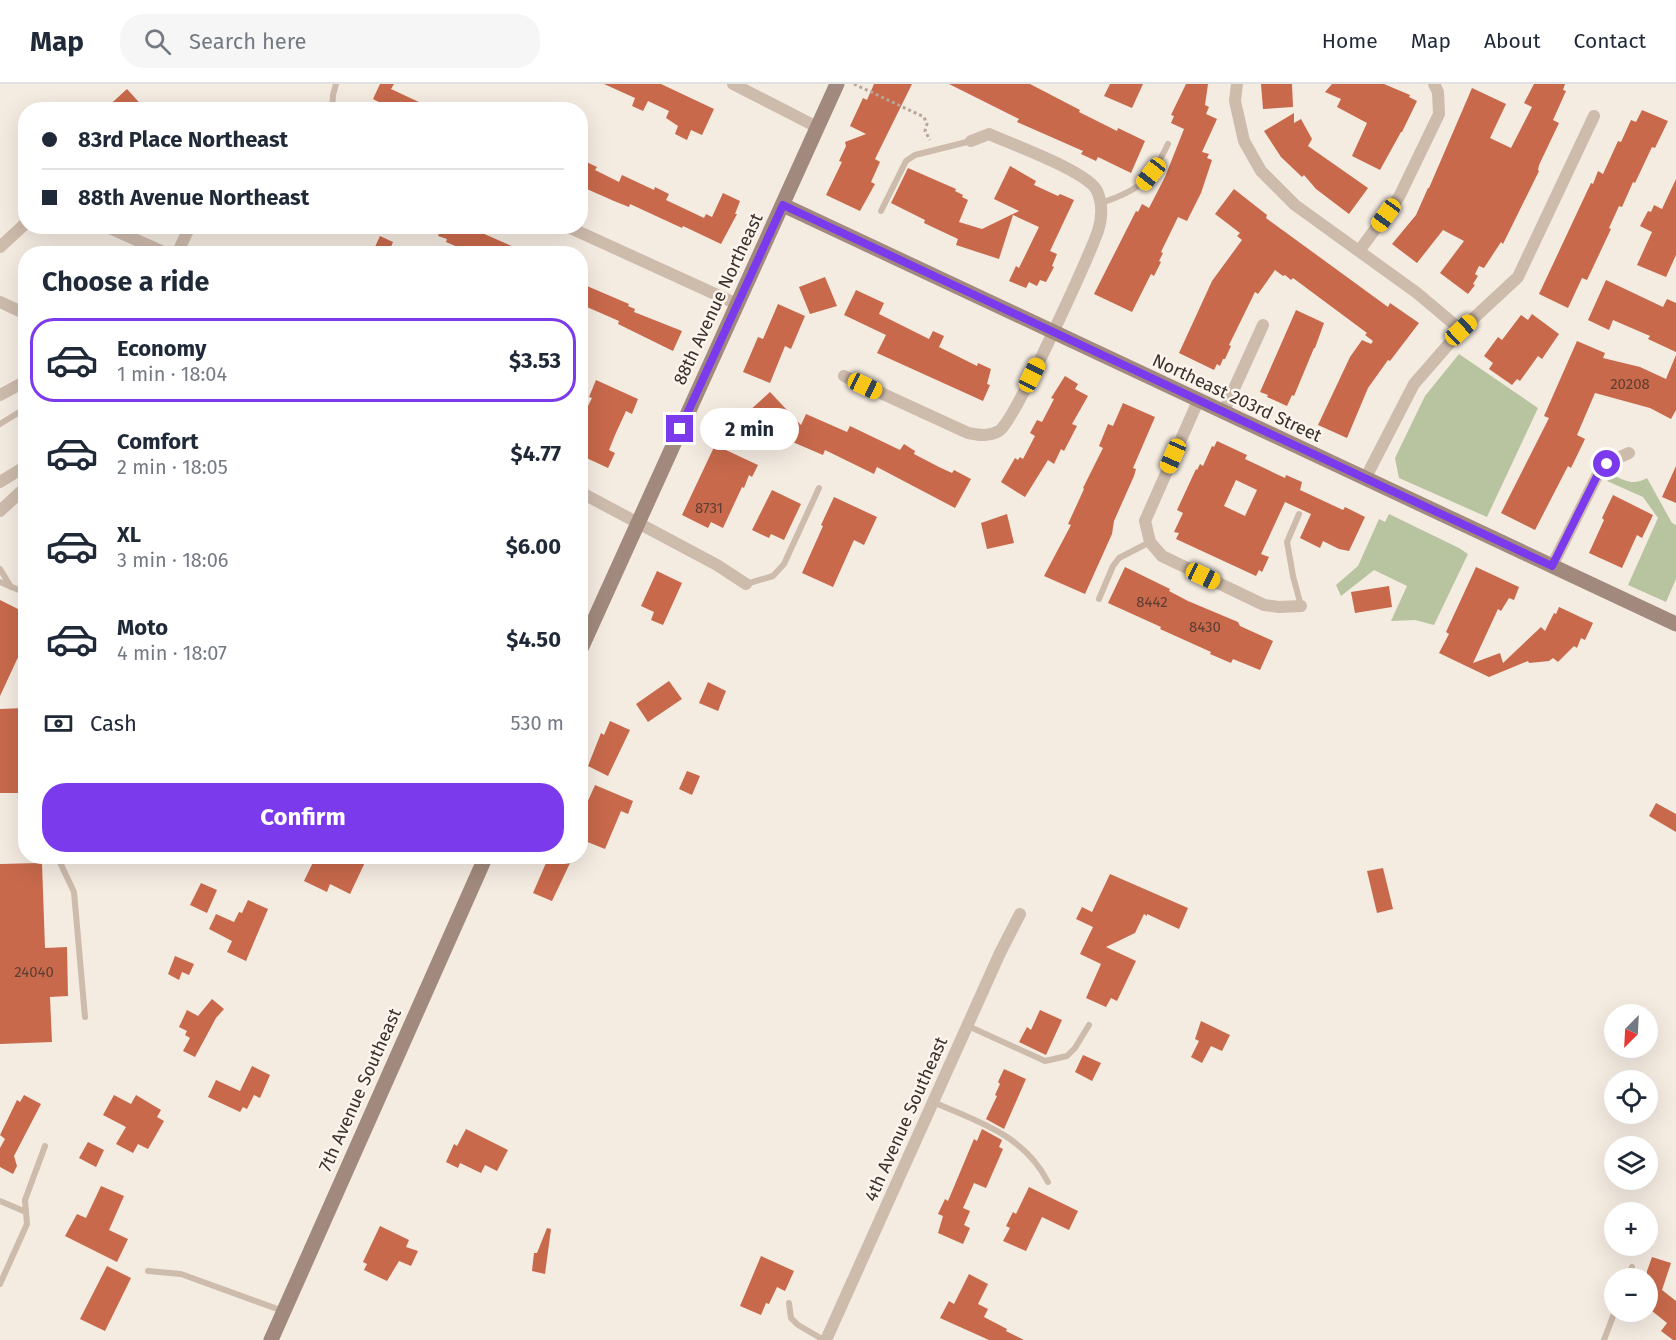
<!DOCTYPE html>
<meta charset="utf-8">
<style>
body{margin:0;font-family:"Fira Sans",sans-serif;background:#f6f6f7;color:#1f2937;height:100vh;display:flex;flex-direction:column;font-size:22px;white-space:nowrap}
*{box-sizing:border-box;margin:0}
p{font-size:20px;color:#747a83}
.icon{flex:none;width:33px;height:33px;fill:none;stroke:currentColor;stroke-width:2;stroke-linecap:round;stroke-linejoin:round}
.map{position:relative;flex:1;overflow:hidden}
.drawer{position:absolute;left:18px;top:162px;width:570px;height:618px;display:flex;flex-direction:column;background:#fff;border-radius:24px;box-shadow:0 6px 24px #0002}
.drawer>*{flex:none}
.banner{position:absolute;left:18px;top:18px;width:570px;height:132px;border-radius:24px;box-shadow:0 6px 24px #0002;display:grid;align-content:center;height:132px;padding:0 24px;background:#fff}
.needle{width:39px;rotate:204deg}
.controls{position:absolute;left:1604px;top:920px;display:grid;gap:12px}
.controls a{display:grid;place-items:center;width:54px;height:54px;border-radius:50%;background:#fff;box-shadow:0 6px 24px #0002;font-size:30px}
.end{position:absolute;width:27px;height:27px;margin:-14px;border:8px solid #7c3aed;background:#fff;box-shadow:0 0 0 3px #fff}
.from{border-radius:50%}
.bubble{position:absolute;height:42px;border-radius:21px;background:#fff;box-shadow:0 6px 24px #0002;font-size:20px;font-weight:700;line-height:42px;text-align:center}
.car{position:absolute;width:18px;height:36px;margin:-18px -9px;border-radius:8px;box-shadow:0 0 4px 2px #0007;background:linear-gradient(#f5c518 24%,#345 0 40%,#f5c518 0 76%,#345 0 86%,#f5c518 0)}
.banner b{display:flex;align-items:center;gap:21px;height:57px;font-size:22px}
.banner b+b{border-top:2px solid #e0e1e3}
.banner i{width:15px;height:15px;background:#1f2937}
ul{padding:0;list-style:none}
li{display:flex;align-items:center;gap:18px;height:84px;margin:0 12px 9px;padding:0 12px;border:3px solid transparent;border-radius:24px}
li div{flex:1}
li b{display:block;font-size:22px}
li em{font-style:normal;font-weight:700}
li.active{border-color:#7c3aed}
li>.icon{width:54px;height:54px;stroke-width:1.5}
h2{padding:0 24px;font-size:27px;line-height:72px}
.pay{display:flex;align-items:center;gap:15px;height:66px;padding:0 24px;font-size:22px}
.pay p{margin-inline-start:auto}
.primary-button{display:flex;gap:12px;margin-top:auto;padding:12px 24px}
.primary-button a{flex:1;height:69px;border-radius:24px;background:#7c3aed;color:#fff;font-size:24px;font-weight:700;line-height:69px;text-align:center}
header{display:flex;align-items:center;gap:36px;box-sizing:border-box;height:84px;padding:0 30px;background:#fff;border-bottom:2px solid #e0e1e3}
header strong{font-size:28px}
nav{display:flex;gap:33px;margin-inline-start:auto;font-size:21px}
.search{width:420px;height:54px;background:#f6f6f7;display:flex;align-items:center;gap:15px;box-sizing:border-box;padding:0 21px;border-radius:24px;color:#747a83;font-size:22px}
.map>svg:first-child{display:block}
.green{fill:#b8c4a0}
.building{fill:#c8694b;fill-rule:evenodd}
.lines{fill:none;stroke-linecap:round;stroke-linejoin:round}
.path{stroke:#b9a596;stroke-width:3;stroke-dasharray:3 3;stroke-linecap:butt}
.lane{stroke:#cdbbac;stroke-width:6}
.street{stroke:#cdbbac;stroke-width:12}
.secondary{stroke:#a18a7d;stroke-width:15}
.route{stroke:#7c3aed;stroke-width:8}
.labels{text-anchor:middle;stroke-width:5;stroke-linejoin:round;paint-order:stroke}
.number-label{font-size:15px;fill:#5e3e33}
.street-label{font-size:18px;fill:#3b302b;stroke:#fbf5ee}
</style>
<header>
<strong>Map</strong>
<div class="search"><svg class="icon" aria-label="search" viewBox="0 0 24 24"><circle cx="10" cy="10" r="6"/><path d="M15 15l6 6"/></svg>Search here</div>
<nav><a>Home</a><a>Map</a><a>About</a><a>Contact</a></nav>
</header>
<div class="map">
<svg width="1676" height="1256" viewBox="0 0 1676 1256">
<rect width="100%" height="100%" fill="#f4ebe1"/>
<path class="green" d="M1459 270 1538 324 1487 433 1399 394 1395 374 1425 312Z
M1615 392C1627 398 1635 401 1647 394L1672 439 1676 441V495L1666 518 1628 501 1658 434 1643 413 1607 397Z
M1389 430 1459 464 1468 470 1434 541 1415 536 1391 537 1407 502 1374 486 1341 512 1336 501 1358 482 1379 435 1385 438Z"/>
<path class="building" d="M380 0H394L391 5 436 26H394L373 15Z
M604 0H661L714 25 702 51 691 46 687 56 675 50 678 42 666 34 669 27 648 17 643 27 632 22 635 14Z
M874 0H912L875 75 880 78 871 98 875 100 860 127 826 111 842 78 839 77 846 62 845 58 866 50 850 42 863 14 867 16Z
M949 0H1030L1080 26 1079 28 1117 47 1118 44 1145 57 1131 89 1098 73 1096 77 1081 70 1083 67 1017 38 1019 35Z
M1110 0H1143L1132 24 1104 12Z
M1186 0H1208L1205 21 1209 23 1206 30 1217 35 1202 68 1209 70 1207 74 1212 76 1201 109 1187 137 1178 133 1161 168 1163 169 1159 177 1161 178 1154 192 1151 190 1132 228 1094 210 1136 127 1138 128 1142 120 1149 124 1165 93 1184 45 1171 39 1174 32 1171 31Z
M1261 0H1292L1293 23 1263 25Z
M1332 0H1384L1410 11 1409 13 1417 17 1402 48H1401L1380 86 1352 72 1367 39 1337 23 1341 15 1325 8Z
M1534 0H1565L1563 6 1566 7 1553 36 1559 39 1539 81 1538 86 1539 87 1503 160 1501 158 1484 184 1479 182 1475 190 1478 192 1473 200 1475 201 1468 210 1440 189 1464 157 1443 146 1417 179 1392 160 1416 131 1428 104H1429L1472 4 1506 20 1490 54 1511 64 1532 23 1524 19Z
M127 5 146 26H104Z
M1642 26 1668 37 1655 64 1652 63 1635 99 1633 98 1622 123 1619 122 1609 144 1611 145 1587 196 1582 194 1568 224 1539 210 1591 99 1593 100 1598 87 1603 90 1618 57 1621 58 1631 36 1636 38Z
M1294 29V39L1301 35 1312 55 1308 62 1368 104 1349 130 1316 105 1304 91 1302 93 1281 73 1264 47Z
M580 75 597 83 595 86 619 98 622 91 654 106 655 103 669 110 666 116 704 134 706 130 712 133 723 109 740 117 735 130H737L721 160 683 142 682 144 630 120 629 123 614 117 580 102Z
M1010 82 1036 97 1034 101 1058 112 1060 110 1074 116 1050 167 1057 170 1052 182 1054 183 1046 198 1040 196 1037 202 1029 198 1026 204 1009 197 1016 182 1019 184 1039 143 1013 131 999 175 956 161 958 155 924 139 925 136 891 119 908 84 956 105 955 107 963 111 962 113 968 116 959 138 982 145 1019 127 994 115Z
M1676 95V171L1666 193 1637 181 1652 148 1640 142 1648 127 1651 128 1654 121 1662 125Z
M1234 105 1267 131 1266 134 1388 223 1390 219 1419 239 1390 277 1388 276 1368 304 1347 354 1318 341 1350 273 1362 256 1371 260 1373 257 1365 251 1367 249 1293 194 1291 196 1285 191 1283 192 1275 186 1258 210 1255 208 1229 261 1231 262 1225 275H1223L1220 282 1217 280 1214 286 1179 269 1212 197 1242 156 1237 152 1240 149 1215 130Z
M442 142H466L530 170H474L446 158 447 155 438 152Z
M380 152 393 158 388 170 374 165Z
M825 193 837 222 810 230 799 203Z
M1606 196 1663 223 1667 215 1676 219V268L1648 255 1650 252 1613 236 1609 246 1588 236Z
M580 199 629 220 628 222 635 225 634 228 682 247 673 267 618 240 619 237 580 220Z
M856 206 884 219 879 230 929 255 933 247 944 252 939 263 977 282 978 279 991 285 987 300 990 301 983 317 877 269 886 251 844 231Z
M778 220 805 232 791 265 785 262 770 299 743 288 758 253 763 255Z
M1296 226 1324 239 1315 264H1314L1294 312 1292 311 1287 322 1267 313 1268 311 1260 308Z
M1532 230 1559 250 1542 275 1538 272 1520 297 1517 295 1512 301 1489 285 1493 279 1484 272 1498 253 1502 256 1521 231 1528 236Z
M1577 257 1605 269 1603 274 1640 283 1666 295 1676 271V326L1671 335 1650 324 1595 309 1577 351 1585 355 1571 384 1568 382 1535 446 1501 429 1549 334 1544 332Z
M1065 292 1078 300 1075 305 1088 312 1072 340 1077 342 1064 367 1061 365 1054 380 1048 376 1025 413 1001 398 1015 374 1018 376 1020 373 1023 375 1035 352 1030 349 1037 336 1042 338 1054 315 1051 314Z
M596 296 638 315 632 330 626 327 615 351 609 366 615 369 608 384 580 371V338L592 314 589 313Z
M770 308 801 341 806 330 847 348 850 342 900 366 904 360 915 367 914 370 939 383 952 389 954 386 971 395 955 424 877 383 874 390 825 366 823 371 781 353 777 358 748 328Z
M1123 319 1155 333 1133 384 1136 385 1134 392 1114 437 1112 450 1085 510 1044 492 1071 441 1068 440 1084 405 1083 404 1103 364 1099 362 1108 340 1113 342Z
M1217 357 1247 371 1245 375 1285 394 1286 391 1302 398 1300 406 1343 426 1345 423 1365 433 1349 467 1339 465 1323 457 1320 464 1300 454 1311 430 1285 418 1261 470 1269 473 1262 488 1259 486 1256 492 1176 455 1179 449 1174 448 1183 429 1177 426 1196 385 1197 386 1200 380 1203 382 1212 362 1214 363ZM1236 396 1257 406 1245 432 1224 422Z
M715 361 758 381 752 393 749 391 744 404 742 403 723 444 711 438 708 444 682 431Z
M1676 382V419L1662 413Z
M772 406 801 420 784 456 771 450 769 454 752 446Z
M1613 411 1653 431 1642 454 1637 451 1622 484 1589 469 1604 436 1602 434Z
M834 413 877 433 864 461 854 456 833 503 802 489 823 442 821 441Z
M1007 430 1014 459 987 465 981 439Z
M1125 483 1170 505 1169 507 1188 517 1238 538 1240 542 1273 557 1260 586 1233 575 1231 579 1210 570 1211 568 1160 545 1161 543 1108 519Z
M1476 483 1519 503 1514 516 1509 514 1501 527 1498 525 1473 579 1500 569 1503 579 1541 543 1545 547 1554 529 1556 530 1559 523 1593 539 1585 556 1581 554 1577 564 1574 562 1558 578 1553 574 1549 577 1529 579 1528 577 1489 593 1439 569 1449 550 1446 548Z
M657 487 682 499 663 541 651 536 654 528 641 522Z
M1389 502 1392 523 1355 529 1351 508Z
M0 516 26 529V556L0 612Z
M669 597 682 615 648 638 636 620Z
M708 598 726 607 718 627 699 619Z
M25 624 26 709H0V625Z
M610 637 630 646 608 692 588 682 601 649 604 651Z
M687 687 700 692 692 711 679 705Z
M595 701 633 717 628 730 621 727 605 765 580 755V727L583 728Z
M1656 719 1676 730V748L1649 732Z
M316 772H368L350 810 330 800 327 808 304 797Z
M549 772H561L571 777 552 817 533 809Z
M42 779 45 864 67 863 68 912 50 913 52 958 0 960V780Z
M1383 784 1393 825 1377 829 1367 787Z
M1110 790 1188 824 1179 845 1147 830V832L1144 830 1135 849 1106 863 1136 877 1117 917 1111 914 1106 923 1086 914 1101 880 1080 870 1093 843 1076 835 1082 823 1092 828Z
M201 799 217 806 207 829 190 821Z
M248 816 268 825 246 877 227 868 232 857 209 845 216 830 234 838 239 828 242 829Z
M175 872 194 880 189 891 182 888 179 896 168 890Z
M212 915 224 925 216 934 195 973 183 967 190 954 185 951 187 947 179 943 187 926 198 932Z
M1040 926 1062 936 1046 971 1019 958 1027 943 1031 946Z
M1201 937 1230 951 1222 967 1211 962 1202 979 1191 973 1199 957 1195 955Z
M1083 971 1101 979 1092 997 1075 988Z
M252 982 270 991 260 1014 254 1011 247 1025 243 1023 240 1028 208 1013 216 996 240 1007Z
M1004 985 1026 995 1004 1045 986 1035 997 1012 995 1011 1000 1000 998 998Z
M24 1011 41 1020 14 1072 17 1082 13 1090 0 1083V1064L5 1055 0 1051 17 1016 20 1018Z
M114 1011 131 1020 136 1011 161 1026 157 1033 164 1037 148 1065 138 1060 133 1069 116 1060 126 1043 103 1031Z
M466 1045 508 1066 497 1087 485 1081 481 1089 460 1079 458 1084 446 1078 454 1060 457 1062Z
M982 1045 1002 1056 999 1063 1003 1065 986 1104 974 1099 963 1124 970 1127 964 1141 970 1144 963 1160 938 1149 943 1132 938 1130 945 1115 948 1117 974 1055 977 1057Z
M88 1058 104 1066 96 1083 79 1074Z
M101 1102 124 1112 109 1146 128 1155 117 1178 65 1152 77 1130 86 1134Z
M1029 1103 1078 1127 1069 1146 1042 1133 1026 1167 1003 1157 1010 1144 1006 1142 1013 1128 1016 1130Z
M380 1142 409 1156 406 1163 418 1167 411 1182 399 1177 387 1197 364 1186 367 1180 363 1178Z
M547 1144 551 1145 545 1190 532 1187 534 1169H537Z
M761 1172 794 1187 785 1207 777 1203 769 1220 766 1219 761 1231 740 1222Z
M1652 1173 1671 1179 1662 1206 1676 1217V1256H1673L1661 1247 1667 1239 1647 1223V1187Z
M107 1182 131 1194 105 1247 80 1235Z
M969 1190 988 1200 978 1220 988 1225 984 1233 1007 1245 1006 1247 1024 1256H989L940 1234 949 1217 954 1220Z"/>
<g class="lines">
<path class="path" d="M854 0 924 33 927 40 925 47 930 56"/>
<path class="lane" d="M332 26 333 11 336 0
M1101 119C1140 106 1150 97 1168 60
M881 127 906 77 915 71 971 57
M0 340 26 324
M1299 430 1287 458 1293 492 1301 522
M0 485 11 503
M0 498 26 509
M746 500 773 492 784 480 819 404
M1099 515 1113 482 1119 474 1150 458
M57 772 74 808 85 933
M968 942 1045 977 1067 972 1075 964 1089 941
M933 1018C979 1038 1024 1051 1048 1098
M0 1117 26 1128
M148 1187 181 1190 283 1227
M1628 1194 1632 1183
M0 1200 27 1140 25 1116 45 1062
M789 1219 791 1234 798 1241 824 1256
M1604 1256 1615 1227"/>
<path class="street" d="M733 0 817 43
M1237 0 1235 17 1244 57 1261 87 1295 121 1417 209 1461 246
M105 142 168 170
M566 142 737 220
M0 163 26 139
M1359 167 1399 113 1439 30 1438 8 1434 0
M177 170 190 142
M0 218 26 230
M844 292 968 349C979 351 988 353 999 347 1015 337 1088 174 1098 147 1102 134 1103 120 1097 107 1089 88 1011 60 989 50L971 57
M0 311 26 297
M1198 317 1145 437 1150 458 1162 472 1264 521 1279 523 1301 522
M1223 329 1263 241
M1365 395 1414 300 1461 246 1518 193 1594 32
M0 398 26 382
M580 408 717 481 746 500
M0 427 26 403
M1552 482 1599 388 1607 379 1629 369
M826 1256 1000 869 1020 830"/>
<path class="secondary" d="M783 121 1676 540
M580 567 837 0
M271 1256 486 772"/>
</g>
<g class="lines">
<path class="route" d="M680 345 783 121 1552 482 1599 388 1607 380"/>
</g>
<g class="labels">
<g class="number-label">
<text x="1630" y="305">20208</text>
<text x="709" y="429">8731</text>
<text x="1152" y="523">8442</text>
<text x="1205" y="548">8430</text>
<text x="34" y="893">24040</text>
</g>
<g class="street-label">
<text transform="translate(718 215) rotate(-65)" y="6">88th Avenue Northeast</text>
<text transform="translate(1237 314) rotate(25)" y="6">Northeast 203rd Street</text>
<text transform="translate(360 1006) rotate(-66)" y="6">7th Avenue Southeast</text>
<text transform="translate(906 1035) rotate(-66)" y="6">4th Avenue Southeast</text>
</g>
</g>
</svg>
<div class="controls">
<a><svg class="needle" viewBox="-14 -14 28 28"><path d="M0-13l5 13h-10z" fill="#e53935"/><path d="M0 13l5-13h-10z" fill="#747a83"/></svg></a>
<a><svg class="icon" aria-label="locate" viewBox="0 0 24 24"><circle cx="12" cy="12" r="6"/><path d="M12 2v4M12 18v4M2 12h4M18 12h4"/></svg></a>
<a><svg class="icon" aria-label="layers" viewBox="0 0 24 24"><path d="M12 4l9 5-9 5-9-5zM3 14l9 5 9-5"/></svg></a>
<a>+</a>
<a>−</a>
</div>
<i class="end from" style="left:1607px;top:380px"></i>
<i class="end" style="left:680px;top:345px"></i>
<div class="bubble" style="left:700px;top:324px;width:99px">2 min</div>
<i class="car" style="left:1151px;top:90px;rotate:218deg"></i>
<i class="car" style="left:1386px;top:131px;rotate:216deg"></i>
<i class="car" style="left:1461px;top:246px;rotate:47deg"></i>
<i class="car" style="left:1032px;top:291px;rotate:26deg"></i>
<i class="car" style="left:865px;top:302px;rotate:115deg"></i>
<i class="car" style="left:1173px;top:372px;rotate:204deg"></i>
<i class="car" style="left:1203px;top:492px;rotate:115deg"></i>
<div class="banner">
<b><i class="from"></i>83rd Place Northeast</b>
<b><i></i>88th Avenue Northeast</b>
</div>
<section class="drawer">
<h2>Choose a ride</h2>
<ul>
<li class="active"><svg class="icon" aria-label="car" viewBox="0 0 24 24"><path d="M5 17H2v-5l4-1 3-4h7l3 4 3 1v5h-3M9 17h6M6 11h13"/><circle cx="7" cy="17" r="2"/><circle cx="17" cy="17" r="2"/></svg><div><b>Economy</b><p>1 min · 18:04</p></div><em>$3.53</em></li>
<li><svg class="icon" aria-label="car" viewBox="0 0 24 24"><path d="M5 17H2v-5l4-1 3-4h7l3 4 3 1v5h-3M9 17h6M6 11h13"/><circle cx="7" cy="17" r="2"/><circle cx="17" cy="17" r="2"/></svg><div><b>Comfort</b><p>2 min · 18:05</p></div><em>$4.77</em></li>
<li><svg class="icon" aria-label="car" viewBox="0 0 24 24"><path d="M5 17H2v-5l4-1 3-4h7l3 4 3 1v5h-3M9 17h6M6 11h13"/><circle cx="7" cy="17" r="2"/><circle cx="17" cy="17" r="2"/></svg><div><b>XL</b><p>3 min · 18:06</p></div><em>$6.00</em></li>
<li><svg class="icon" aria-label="car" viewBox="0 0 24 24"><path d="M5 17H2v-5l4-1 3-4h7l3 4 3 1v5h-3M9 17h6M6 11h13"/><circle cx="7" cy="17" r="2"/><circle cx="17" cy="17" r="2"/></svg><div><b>Moto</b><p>4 min · 18:07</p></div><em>$4.50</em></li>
</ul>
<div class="pay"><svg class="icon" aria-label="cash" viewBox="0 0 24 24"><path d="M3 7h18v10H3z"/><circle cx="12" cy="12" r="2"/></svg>Cash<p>530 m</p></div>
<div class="primary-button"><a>Confirm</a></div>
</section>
</div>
